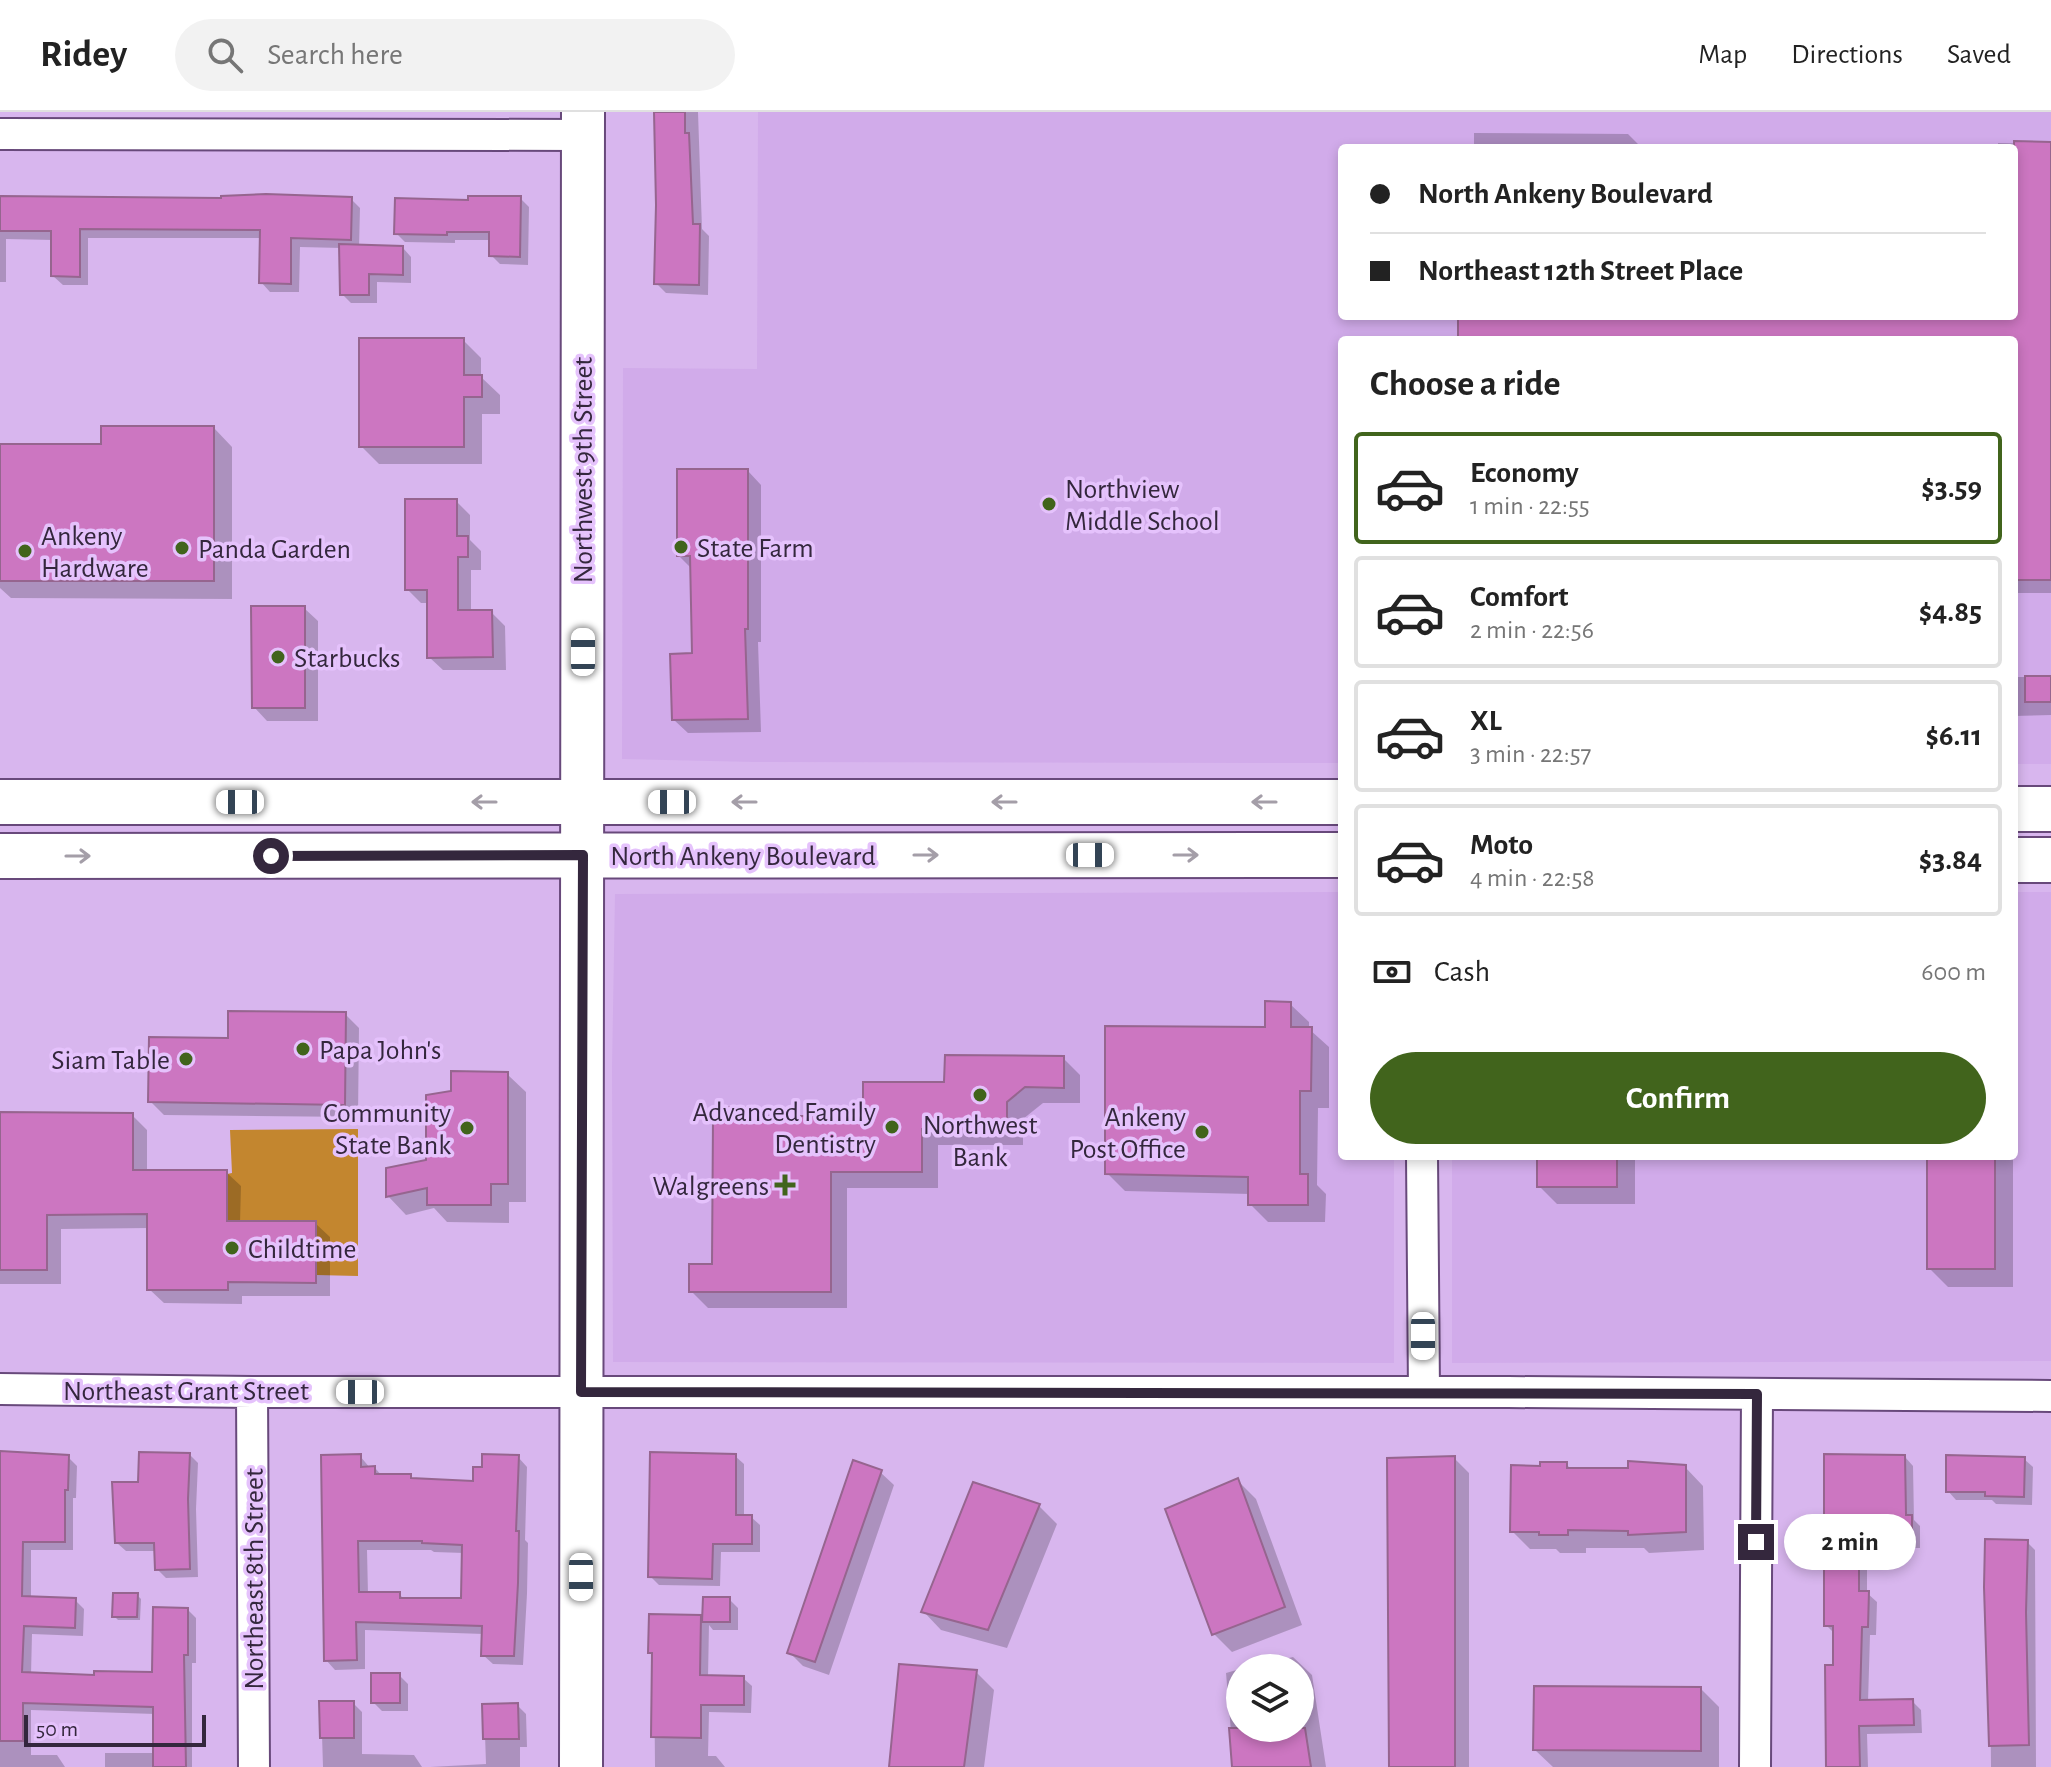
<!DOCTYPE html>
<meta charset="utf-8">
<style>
body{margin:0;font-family:"Alegreya Sans",sans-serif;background:#f2f2f2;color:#222;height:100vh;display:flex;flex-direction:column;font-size:30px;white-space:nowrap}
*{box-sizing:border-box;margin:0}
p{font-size:26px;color:#767676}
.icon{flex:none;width:44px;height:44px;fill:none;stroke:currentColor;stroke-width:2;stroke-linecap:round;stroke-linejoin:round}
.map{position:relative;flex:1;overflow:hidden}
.panel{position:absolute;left:1338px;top:224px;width:680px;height:824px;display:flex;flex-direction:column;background:#fff;border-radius:8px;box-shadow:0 4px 12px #0003}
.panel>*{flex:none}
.top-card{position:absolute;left:1338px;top:32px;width:680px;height:176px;border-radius:8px;box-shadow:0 4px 12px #0003;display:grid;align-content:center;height:176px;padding:0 32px;background:#fff}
.buttons{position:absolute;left:1226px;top:1542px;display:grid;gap:16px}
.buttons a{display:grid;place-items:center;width:88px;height:88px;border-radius:50%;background:#fff;box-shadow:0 4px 12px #0003;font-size:40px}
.scale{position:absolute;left:24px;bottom:20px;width:182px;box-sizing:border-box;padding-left:8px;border:4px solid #34273d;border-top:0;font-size:22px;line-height:28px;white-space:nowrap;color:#34273d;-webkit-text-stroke:6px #e5c2fc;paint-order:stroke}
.end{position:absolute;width:36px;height:36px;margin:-18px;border:10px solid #34273d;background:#fff;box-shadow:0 0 0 4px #fff}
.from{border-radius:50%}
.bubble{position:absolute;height:56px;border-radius:28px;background:#fff;box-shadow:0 4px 12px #0003;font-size:26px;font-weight:700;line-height:56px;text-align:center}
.car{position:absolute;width:24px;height:48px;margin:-24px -12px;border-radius:10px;box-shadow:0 0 6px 2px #0007;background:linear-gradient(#fff 24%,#345 0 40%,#fff 0 76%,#345 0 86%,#fff 0)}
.top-card b{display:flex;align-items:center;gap:28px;height:76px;font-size:30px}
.top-card b+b{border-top:2px solid #e0e0e0}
.top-card i{width:20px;height:20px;background:#222}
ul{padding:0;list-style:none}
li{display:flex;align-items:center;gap:24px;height:112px;margin:0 16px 12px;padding:0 16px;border:4px solid #e0e0e0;border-radius:8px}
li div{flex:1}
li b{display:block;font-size:30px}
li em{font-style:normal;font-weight:700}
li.on{border-color:#41641c}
li>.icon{width:72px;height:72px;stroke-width:1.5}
h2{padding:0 32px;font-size:36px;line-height:96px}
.pay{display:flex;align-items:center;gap:20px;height:88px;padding:0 32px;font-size:30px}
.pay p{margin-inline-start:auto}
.primary-button{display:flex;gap:16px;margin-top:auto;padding:16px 32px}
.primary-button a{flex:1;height:92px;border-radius:48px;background:#41641c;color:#fff;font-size:32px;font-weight:700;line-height:92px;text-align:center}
header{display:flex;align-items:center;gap:48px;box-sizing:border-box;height:112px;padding:0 40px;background:#fff;border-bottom:2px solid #e0e0e0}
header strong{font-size:38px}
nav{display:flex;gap:44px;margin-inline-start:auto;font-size:28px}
.search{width:560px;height:72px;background:#f2f2f2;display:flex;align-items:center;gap:20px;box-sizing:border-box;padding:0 28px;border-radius:44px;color:#767676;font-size:30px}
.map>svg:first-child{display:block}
.built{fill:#d1abea;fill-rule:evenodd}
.green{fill:#c3862f}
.shadow{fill:#0003;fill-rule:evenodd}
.building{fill:#cc76c1;stroke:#96658f;stroke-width:2;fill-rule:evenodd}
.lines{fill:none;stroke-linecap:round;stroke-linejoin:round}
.street-casing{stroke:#68497b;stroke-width:34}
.secondary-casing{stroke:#68497b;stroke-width:46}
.primary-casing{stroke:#68497b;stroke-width:48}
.street{stroke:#fff;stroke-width:30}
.secondary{stroke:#fff;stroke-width:42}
.primary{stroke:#fff;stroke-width:44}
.oneway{stroke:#a49ea8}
.route{stroke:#34273d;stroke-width:10}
.poi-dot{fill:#41641c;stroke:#e5c2fc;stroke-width:3}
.labels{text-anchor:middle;stroke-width:7;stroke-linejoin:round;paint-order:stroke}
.street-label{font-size:28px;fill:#34273d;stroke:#e5c2fc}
.poi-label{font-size:28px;fill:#34273d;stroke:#e5c2fc;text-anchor:start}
</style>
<header>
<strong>Ridey</strong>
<div class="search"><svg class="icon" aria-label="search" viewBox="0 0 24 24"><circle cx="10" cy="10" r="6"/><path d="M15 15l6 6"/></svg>Search here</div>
<nav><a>Map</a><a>Directions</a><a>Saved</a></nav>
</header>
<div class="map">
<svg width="2051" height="1655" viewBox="0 0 2051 1655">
<rect width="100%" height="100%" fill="#d8b6ee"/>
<path class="built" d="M758 0H2051V652H2014V228H1342V651L755 650 622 647 623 256 757 257ZM1342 36H2014V204H1342Z
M1342 780V1044H1394V1251L613 1250 612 956 615 782Z
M2014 780H2051V1249L1452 1251V1044H2014Z"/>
<path class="green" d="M358 1017V1164L316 1163 315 1109H227V1062L232 1061 230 1018Z"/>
<path class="shadow" d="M656 0H698L702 117 709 124 708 183 666 181 656 171Z
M1474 21 1628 22 1642 36H1474Z
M1998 31 2051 32V481H2014V228H1460V204H2014V36H1998Z
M0 86 351 87 360 96 359 135 403 136 411 145V171L377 170V191H351L342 182 341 136 300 135 299 180H270L261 170 262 126H88V173H63L53 164V128L6 127V170H0Z
M520 86 529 95 528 153 500 152 491 143V128H455V131L405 130 396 121 470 90Z
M463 228 481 246V265L500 283V302H482V352H379L361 334Z
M214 316 232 335V487L11 486 0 476V334H103Z
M748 359 761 373V530H758L761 620 688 621 674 608 694 543 692 457 679 444Z
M456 389 470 403V428L481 439V458H471V500H491L505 514 506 558H443L429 545V491H421L407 477Z
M304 496 318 509V609H267L254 595Z
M2014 565H2051V603L2014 604Z
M1290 892 1309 910V917L1329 935V996H1318L1317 1073 1326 1082 1325 1110H1268L1250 1092V1082L1125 1079 1107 1061 1267 917Z
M345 902 359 916 358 1005 164 1003 150 989 230 928Z
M1063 946 1080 963V991H1043L1023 1007V1033H938V1076H847V1196H708L691 1179 714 1154 729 1009 758 997 766 1006H865L946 972Z
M507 962 526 980V1090H509V1111L447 1110 434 1096 406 1103 388 1084 429 1050 453 980Z
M0 1002 132 1003 147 1018V1060H226L241 1074 240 1111H315L330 1125V1184H242V1192L164 1191 149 1177V1116L61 1117V1172H0Z
M1534 1044H1635V1092H1557L1539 1074V1049Z
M1929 1044H2013V1175H1948L1929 1156Z
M0 1342 68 1345 77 1354 76 1386H73V1438H31V1486L75 1488 84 1497 83 1524 32 1522 31 1563 96 1565 154 1562 188 1498 196 1506V1551H192V1655H105V1641H155V1602L31 1598V1643H57L65 1655H0Z
M190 1343 198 1351 196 1397 198 1465 166 1466 157 1457 156 1439H126L117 1431 140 1372Z
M360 1344 370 1356H375L382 1364H410L415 1369 474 1371 518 1345 527 1355 525 1428 528 1431 527 1482 523 1553 493 1552 483 1543 484 1522 365 1518V1557L335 1558 326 1548ZM367 1438H431L434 1440 464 1441 463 1488H405L399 1482H368Z
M735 1344 744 1352V1405H751L760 1413V1440H721L720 1474 659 1473 650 1464Z
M1826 1344 1905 1345 1913 1354 1914 1408 1920 1414V1436H1867V1481L1877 1490 1876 1523H1870L1868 1590 1912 1589 1921 1598 1922 1621 1867 1622 1868 1655H1828L1835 1522 1826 1513Z
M1454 1346 1469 1361V1655H1391Z
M2024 1347 2033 1355 2032 1393 1996 1392 1992 1388H1956L1948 1379Z
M1566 1352 1572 1358 1685 1355 1703 1374 1704 1438 1649 1441 1644 1436H1586V1441H1560L1556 1437H1530L1512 1419 1542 1356Z
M880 1360 894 1373 829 1563 803 1554 789 1540Z
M1238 1369 1256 1387 1302 1513 1232 1540 1214 1522Z
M1039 1394 1057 1412 1007 1536 941 1518 923 1499Z
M2027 1430 2035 1438 2036 1655H1991L1990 1558Z
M137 1483 141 1487 140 1508H118L114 1504Z
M729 1487 738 1496V1518H713L709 1513 708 1565 743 1566 752 1574 751 1601 709 1600 708 1644H716L725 1655H655L654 1544 650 1540 700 1505 704 1509Z
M1293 1545 1312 1563 1326 1655H1234L1226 1561 1240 1557V1616H1300V1556H1246Z
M976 1560 994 1578 984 1655H891Z
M399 1563 408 1572V1599H382L373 1590Z
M1701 1577 1719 1595V1655H1553L1535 1638Z
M321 1591H353L362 1600V1642L414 1643 422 1655H323Z
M517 1593 526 1602 527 1635H520V1655H430L486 1652 484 1594Z"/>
<path class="building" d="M654 0H685V21H689L693 112H700L699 173 654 172 656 93Z
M2014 29 2051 30V468H2014V228H1458V204H2014Z
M266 82 352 85 351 128 291 126V172L259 171 260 118 80 117V165L51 164V119H0V84L221 86V84Z
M468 84H521L520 145 489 144V120H447V123L394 122 395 86 468 88Z
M339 132 403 134V163L369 162V183H340Z
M359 226H464V263H482V285H464V335H359Z
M101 314H214V469H0V332H101Z
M677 357H748V517H745L748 607 672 608 670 542 692 541 690 444H677Z
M405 387H457V424H468V445H458V498H492L493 545 427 546V478H405Z
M251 494H305V596H252Z
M2025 564H2051V590H2025Z
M1265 889 1291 890V915H1312L1311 979H1300V1062H1308V1093H1248V1065L1105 1062V914L1265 915Z
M228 899 346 900 345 993 148 990 149 925 228 926Z
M945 943 1064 944V976L1025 975 1007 990V1018L922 1017V1060H831V1180H689V1152H712L713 1007H727V995H759V1004H863V970H944Z
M451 959 508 960V1072H491V1093H427V1076L386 1085V1056L426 1048V983L451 979Z
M0 1000 133 1001V1058H227V1109H316V1171L228 1170V1178H147V1102L47 1103V1158H0Z
M1537 1044H1617V1075H1537Z
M1927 1044H1995V1157H1927Z
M0 1339 69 1343 68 1378H65V1430H23L22 1484 76 1486 75 1516 24 1514 22 1560 94 1563V1559L152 1560 153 1495 188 1496V1543H184L186 1655H153V1595L23 1591V1629H0Z
M139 1340 190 1341 188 1387 190 1457 155 1458 154 1431H115L112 1370H138Z
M650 1340 736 1342V1403H752V1432H713L712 1467 648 1465Z
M361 1342V1355L375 1354V1362H411V1366L473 1369V1355H482V1342L519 1343 516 1419H519L518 1471 514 1544H481L482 1514 356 1510 357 1548 324 1549 321 1343ZM358 1429H422V1431L462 1433 461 1486H400V1480H359Z
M1824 1342 1905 1343 1906 1403H1912V1428H1859V1479H1869L1868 1515H1862L1860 1588 1913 1587 1914 1613 1859 1614 1860 1655H1826L1825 1553H1833V1514H1824Z
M1946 1343 2025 1345 2024 1385 1985 1384V1380H1946Z
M1455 1344V1655H1389L1387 1346Z
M853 1348 882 1358 815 1550 787 1541Z
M1628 1349 1686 1353V1420L1628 1423V1419L1568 1418V1423H1539V1420H1510L1511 1353 1540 1354V1350H1567V1356H1628Z
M1238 1366 1285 1495 1212 1523 1165 1397Z
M973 1370 1040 1392 988 1518 921 1500Z
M1985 1427 2028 1428 2026 1500 2029 1633 1989 1634 1984 1475Z
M113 1481H138L137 1505H112Z
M703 1485H730V1510H702Z
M649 1502 701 1503 700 1563 744 1564V1593H701V1626L651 1625 652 1541H648Z
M899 1552 977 1558 964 1655H889Z
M371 1561H400V1591H371Z
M1534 1574 1701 1575V1639L1533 1638Z
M319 1589H354V1626H320Z
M518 1591 519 1627H483L482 1592Z
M1229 1616H1305L1311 1655H1232Z"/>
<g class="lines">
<defs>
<path id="street" d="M0 22 582 23
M1422 1044 1424 1280
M0 1277 252 1280H1508L2051 1284
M252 1280 254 1655
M1755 1655 1757 1282"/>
<path id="secondary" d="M581 1655 583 0"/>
<path id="primary" d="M0 690H1342
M2014 697H2051
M0 744 1342 743
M2014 748H2051"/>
</defs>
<use href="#street" class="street-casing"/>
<use href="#secondary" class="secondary-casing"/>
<use href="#primary" class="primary-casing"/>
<use href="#street" class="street"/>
<use href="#secondary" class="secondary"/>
<use href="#primary" class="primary"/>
</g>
<defs><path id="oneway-shaft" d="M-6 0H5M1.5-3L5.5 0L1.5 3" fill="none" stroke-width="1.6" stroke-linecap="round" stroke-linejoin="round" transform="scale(2)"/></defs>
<g class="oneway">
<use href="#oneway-shaft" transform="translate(484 690) rotate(180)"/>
<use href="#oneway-shaft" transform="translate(744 690) rotate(180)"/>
<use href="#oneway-shaft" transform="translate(1004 690) rotate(180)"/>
<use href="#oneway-shaft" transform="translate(1264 690) rotate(180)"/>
<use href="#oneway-shaft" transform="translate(926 743)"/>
<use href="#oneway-shaft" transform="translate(1186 743)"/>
<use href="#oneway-shaft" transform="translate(78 744)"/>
</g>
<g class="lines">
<path class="route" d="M271 744 583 743 581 1280 1757 1282 1756 1430"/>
</g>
<g class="poi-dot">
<circle cx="1049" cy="392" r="8"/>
<circle cx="681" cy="435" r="8"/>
<circle cx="182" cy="436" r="8"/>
<circle cx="25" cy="439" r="8"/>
<circle cx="278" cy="545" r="8"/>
<circle cx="303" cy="937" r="8"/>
<circle cx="186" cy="947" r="8"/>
<circle cx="980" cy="983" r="8"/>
<circle cx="892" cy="1015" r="8"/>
<circle cx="467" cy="1016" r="8"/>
<circle cx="1202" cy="1020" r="8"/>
<path d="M781 1061h8v8h8v8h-8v8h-8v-8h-8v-8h8z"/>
<circle cx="232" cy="1136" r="8"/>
</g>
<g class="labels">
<g class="street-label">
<text transform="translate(582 358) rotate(-90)" y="10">Northwest 9th Street</text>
<text x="743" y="753">North Ankeny Boulevard</text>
<text x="186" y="1288">Northeast Grant Street</text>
<text transform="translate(253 1467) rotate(-90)" y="10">Northeast 8th Street</text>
</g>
<g class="poi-label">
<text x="1065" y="386">Northview<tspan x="1065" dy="32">Middle School</tspan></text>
<text x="41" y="433">Ankeny<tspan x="41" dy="32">Hardware</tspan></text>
<text x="697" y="445">State Farm</text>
<text x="198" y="446">Panda Garden</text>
<text x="294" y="555">Starbucks</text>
<text x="319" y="947">Papa John's</text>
<text x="170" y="957" text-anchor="end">Siam Table</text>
<text x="876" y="1009" text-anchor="end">Advanced Family<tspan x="876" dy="32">Dentistry</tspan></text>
<text x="451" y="1010" text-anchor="end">Community<tspan x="451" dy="32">State Bank</tspan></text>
<text x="1186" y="1014" text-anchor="end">Ankeny<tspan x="1186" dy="32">Post Office</tspan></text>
<text x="980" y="1022" text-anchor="middle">Northwest<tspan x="980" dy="32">Bank</tspan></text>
<text x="769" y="1083" text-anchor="end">Walgreens</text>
<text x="248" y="1146">Childtime</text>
</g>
</g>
</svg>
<div class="buttons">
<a><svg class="icon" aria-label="layers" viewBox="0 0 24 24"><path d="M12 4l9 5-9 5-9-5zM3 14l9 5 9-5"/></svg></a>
</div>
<div class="scale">50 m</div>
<i class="end from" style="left:271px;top:744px"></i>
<i class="end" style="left:1756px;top:1430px"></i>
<div class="bubble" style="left:1784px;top:1402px;width:132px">2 min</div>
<i class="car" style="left:583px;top:540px;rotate:0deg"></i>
<i class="car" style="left:240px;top:690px;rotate:270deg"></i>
<i class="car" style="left:672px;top:690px;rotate:270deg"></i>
<i class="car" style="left:1090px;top:743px;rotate:90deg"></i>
<i class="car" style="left:1423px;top:1224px;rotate:180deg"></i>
<i class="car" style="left:360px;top:1280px;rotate:270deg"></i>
<i class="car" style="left:581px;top:1465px;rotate:180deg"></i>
<div class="top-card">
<b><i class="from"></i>North Ankeny Boulevard</b>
<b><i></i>Northeast 12th Street Place</b>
</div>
<section class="panel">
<h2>Choose a ride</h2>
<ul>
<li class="on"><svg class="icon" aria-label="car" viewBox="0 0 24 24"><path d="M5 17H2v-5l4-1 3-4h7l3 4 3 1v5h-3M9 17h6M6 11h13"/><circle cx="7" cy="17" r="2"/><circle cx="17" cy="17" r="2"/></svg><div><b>Economy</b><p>1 min · 22:55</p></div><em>$3.59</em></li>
<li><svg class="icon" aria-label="car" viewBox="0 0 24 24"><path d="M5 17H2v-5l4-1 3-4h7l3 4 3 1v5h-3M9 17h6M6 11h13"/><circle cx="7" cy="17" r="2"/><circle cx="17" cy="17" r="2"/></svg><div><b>Comfort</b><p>2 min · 22:56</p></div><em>$4.85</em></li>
<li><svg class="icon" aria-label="car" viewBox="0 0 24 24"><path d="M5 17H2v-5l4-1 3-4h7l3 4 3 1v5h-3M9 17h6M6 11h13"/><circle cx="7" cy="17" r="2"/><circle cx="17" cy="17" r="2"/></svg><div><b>XL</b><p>3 min · 22:57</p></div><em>$6.11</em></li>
<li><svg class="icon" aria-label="car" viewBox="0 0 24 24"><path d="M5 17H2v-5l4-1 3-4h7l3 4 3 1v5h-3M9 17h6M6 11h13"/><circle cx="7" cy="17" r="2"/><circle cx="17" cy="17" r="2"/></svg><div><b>Moto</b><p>4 min · 22:58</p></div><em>$3.84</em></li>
</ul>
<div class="pay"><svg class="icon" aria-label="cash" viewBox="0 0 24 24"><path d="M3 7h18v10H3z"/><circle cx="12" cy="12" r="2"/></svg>Cash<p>600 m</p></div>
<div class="primary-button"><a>Confirm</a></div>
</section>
</div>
